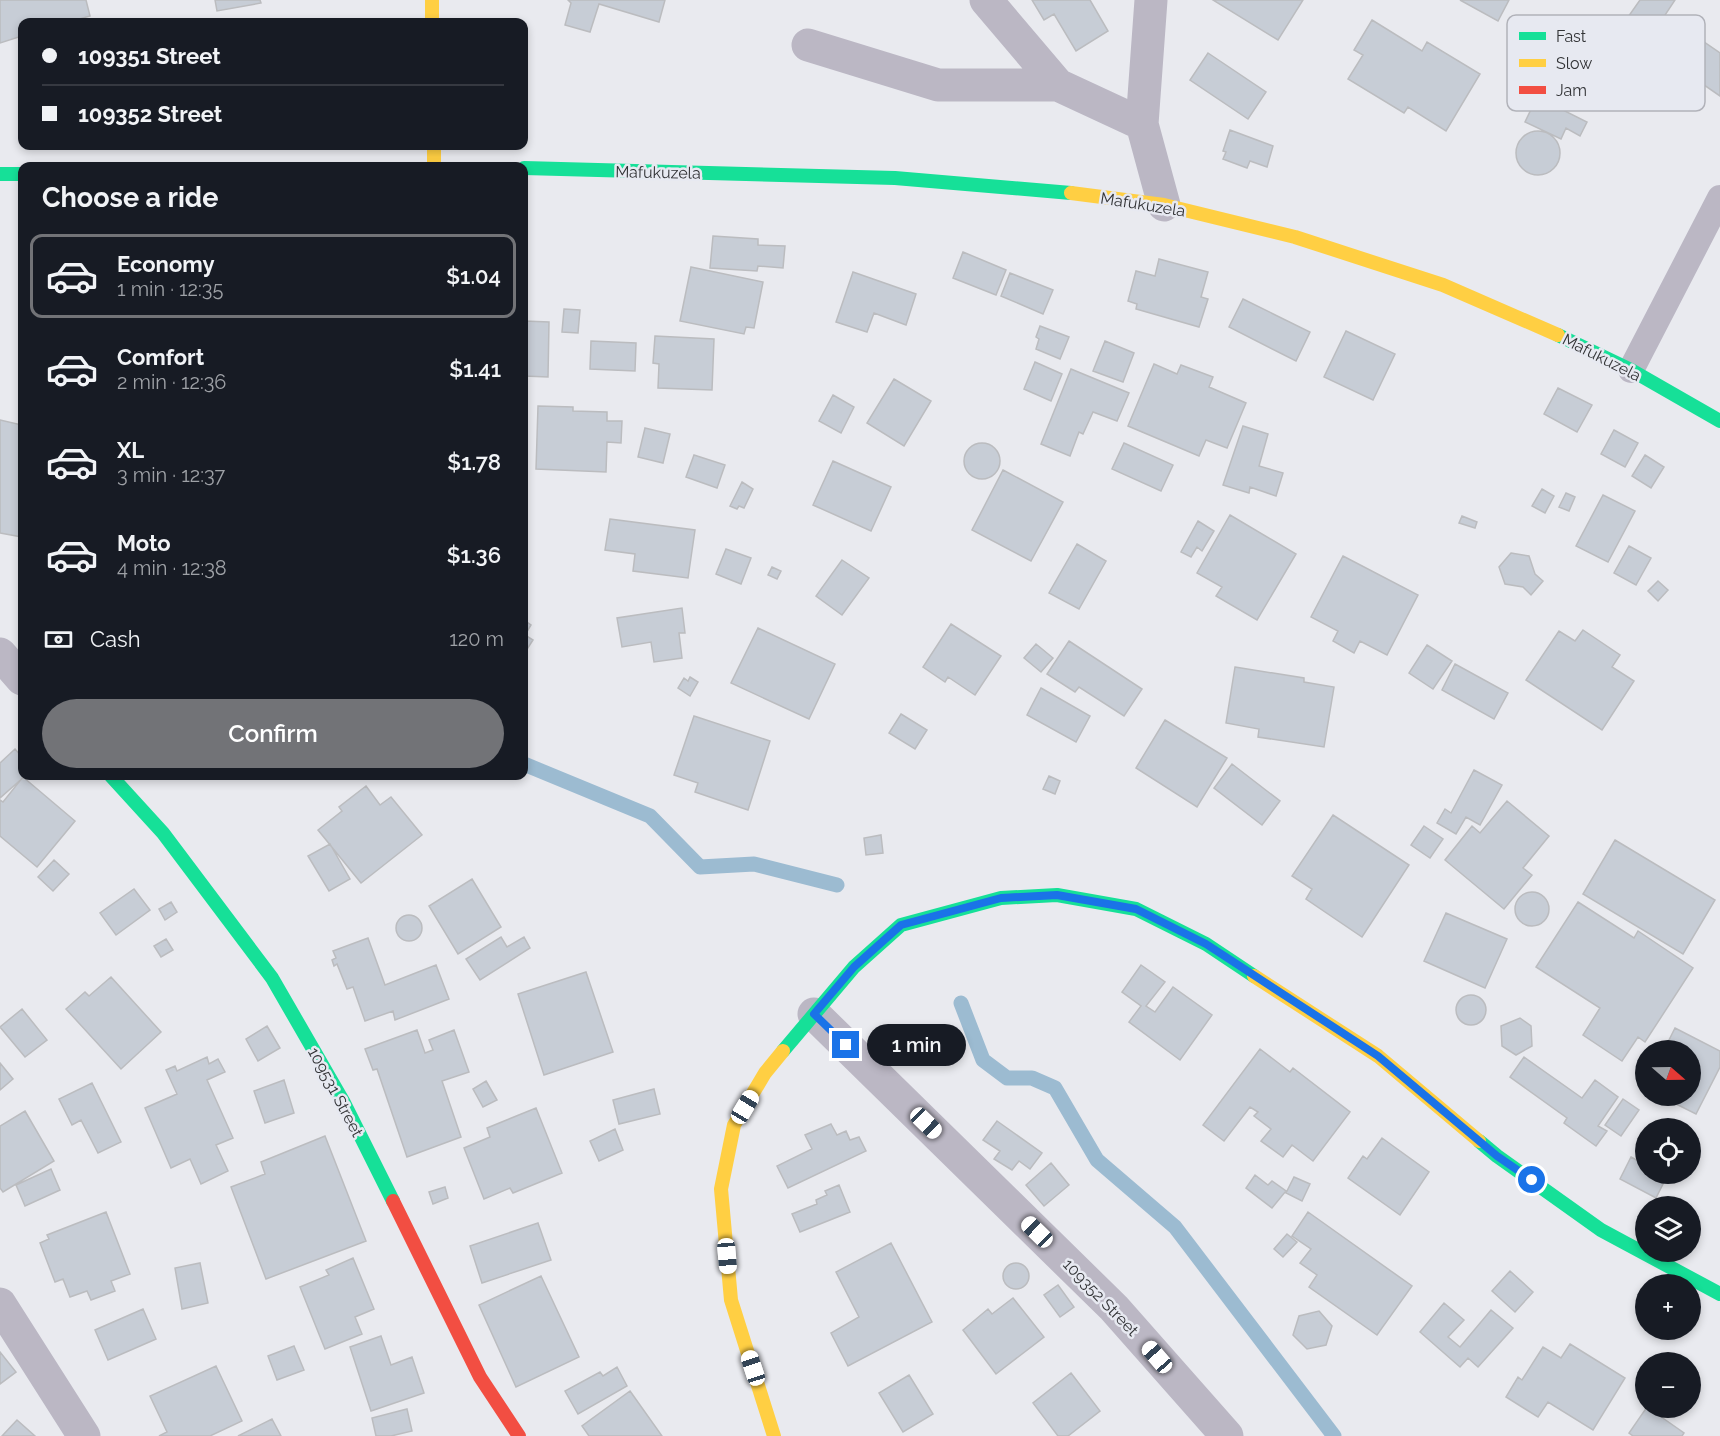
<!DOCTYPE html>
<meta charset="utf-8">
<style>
body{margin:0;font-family:Raleway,sans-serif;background:#242831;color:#f1f3f6;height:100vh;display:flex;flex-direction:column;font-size:22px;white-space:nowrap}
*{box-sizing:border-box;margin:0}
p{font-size:20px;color:#9ea1a6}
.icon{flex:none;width:33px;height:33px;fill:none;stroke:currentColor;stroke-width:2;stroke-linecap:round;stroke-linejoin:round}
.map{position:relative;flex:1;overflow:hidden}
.sheet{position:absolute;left:18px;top:162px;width:510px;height:618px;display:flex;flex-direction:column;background:#171b24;border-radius:12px;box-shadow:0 3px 9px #0003}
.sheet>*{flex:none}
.banner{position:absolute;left:18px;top:18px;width:510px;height:132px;border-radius:12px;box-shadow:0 3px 9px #0003;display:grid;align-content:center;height:132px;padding:0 24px;background:#171b24}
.needle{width:39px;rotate:110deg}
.fabs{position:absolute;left:1635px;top:1040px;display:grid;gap:12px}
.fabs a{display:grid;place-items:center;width:66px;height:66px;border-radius:50%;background:#171b24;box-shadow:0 3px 9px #0003;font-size:30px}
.end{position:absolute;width:27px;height:27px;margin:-14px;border:8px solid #1a73e8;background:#fff;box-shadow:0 0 0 3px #fff}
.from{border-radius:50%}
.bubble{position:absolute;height:42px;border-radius:21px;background:#171b24;box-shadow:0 3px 9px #0003;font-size:20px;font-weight:600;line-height:42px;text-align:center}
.car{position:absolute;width:18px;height:36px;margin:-18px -9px;border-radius:8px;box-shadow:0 0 4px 2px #0007;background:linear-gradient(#fff 24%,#345 0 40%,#fff 0 76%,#345 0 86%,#fff 0)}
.banner b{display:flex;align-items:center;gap:21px;height:57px;font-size:22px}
.banner b+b{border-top:2px solid #363941}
.banner i{width:15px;height:15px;background:#f1f3f6}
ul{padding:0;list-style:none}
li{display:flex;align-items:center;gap:18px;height:84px;margin:0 12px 9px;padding:0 12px;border:3px solid transparent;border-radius:12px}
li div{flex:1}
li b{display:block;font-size:22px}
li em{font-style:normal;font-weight:600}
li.on{border-color:#727377}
li>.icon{width:54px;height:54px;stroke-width:1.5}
h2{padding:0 24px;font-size:27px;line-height:72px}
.pay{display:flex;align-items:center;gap:15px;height:66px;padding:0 24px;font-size:22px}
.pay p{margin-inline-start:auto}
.primary-button{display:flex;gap:12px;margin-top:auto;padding:12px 24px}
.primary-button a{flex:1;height:69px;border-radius:36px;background:#727377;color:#fff;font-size:24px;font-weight:600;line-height:69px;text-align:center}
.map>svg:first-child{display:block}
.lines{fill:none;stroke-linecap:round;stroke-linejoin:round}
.stream{stroke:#9cbbd1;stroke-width:15}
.building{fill:#c7cdd6;stroke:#bbbcbf;stroke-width:1.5}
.lane{stroke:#bbb7c4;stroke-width:26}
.street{stroke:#bbb7c4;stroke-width:33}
.fast{stroke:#16e098;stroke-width:14}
.slow{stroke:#ffcf43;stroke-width:14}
.jam{stroke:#f24e42;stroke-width:14}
.route{stroke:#1a73e8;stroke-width:8}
.labels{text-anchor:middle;stroke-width:5;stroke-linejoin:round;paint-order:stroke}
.street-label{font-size:16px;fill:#323336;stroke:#e7e9f1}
.key{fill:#e7e9f1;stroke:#b1b2b9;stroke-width:1.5}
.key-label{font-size:16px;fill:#323336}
</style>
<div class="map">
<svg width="1720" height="1436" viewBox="0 0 1720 1436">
<rect width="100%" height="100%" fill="#e9eaef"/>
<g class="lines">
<path class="stream" d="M524 764 650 816 700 867 754 864 837 885
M961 1003 983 1060 1007 1078H1032L1055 1088 1097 1160 1175 1227 1334 1436"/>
</g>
<path class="building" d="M0 0H86L90 16 69 22H22V36L0 43Z
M215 0H260L261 3 217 11Z
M568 0H665L659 22 599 4 590 32 565 25 571 3Z
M1032 0H1090L1108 31 1076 51 1054 14 1044 20Z
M1213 0H1303L1278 40Z
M1460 0H1509L1498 21Z
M1640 0H1675L1665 15 1720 53V96L1645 44 1652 33 1628 17Z
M1372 20 1422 51 1427 42 1480 74 1446 131 1408 107 1404 113 1348 79 1363 55 1354 50Z
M1208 53 1266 92 1248 119 1190 80Z
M1537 97 1587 122 1580 136 1566 128 1561 139 1525 122Z
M1230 130 1273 146 1267 167 1250 161 1247 168 1223 159 1226 152 1223 151Z
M1516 153a22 22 0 1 1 44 0a22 22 0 1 1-44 0Z
M713 236 758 239V245L785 246 783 268 758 266 757 271 710 268Z
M963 252 1006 270 996 295 953 278Z
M1159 259 1208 272 1201 297 1208 299 1199 327 1136 309 1137 304 1128 301 1136 271 1155 276Z
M691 267 763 282 754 328 746 327 744 334 680 321Z
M853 272 916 294 906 325 874 313 867 332 836 322Z
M1010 273 1053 290 1043 314 1001 296Z
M1243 299 1310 332 1296 361 1229 327Z
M564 309 580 310 578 333 562 332Z
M524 321 549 322 548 377 524 376Z
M1040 326 1069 337 1060 359 1036 349 1039 339 1036 337Z
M1346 331 1395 354 1373 400 1324 377Z
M655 336 714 339 712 390 658 388 659 364 653 363Z
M591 341 636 343 635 371 590 369Z
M1105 341 1134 353 1123 382 1093 371Z
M1035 362 1062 374 1051 401 1024 389Z
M1154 364 1177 374 1181 365 1213 377 1209 387 1246 403 1227 448 1206 440 1199 456 1128 426Z
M1071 369 1129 393 1117 421 1093 412 1083 434 1079 432 1070 456 1041 444Z
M894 379 931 401 904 446 867 423Z
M1558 388 1592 405 1577 432 1544 414Z
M833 395 854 407 841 433 819 421Z
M538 406 573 407V411L607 412V421H622L621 443 607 442 606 472 536 469Z
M0 420 22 425V537L0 533Z
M1243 426 1268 434 1259 466 1283 473 1276 496 1250 487 1249 493 1223 485Z
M645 428 670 434 663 463 638 457Z
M1614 430 1638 443 1625 467 1601 454Z
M964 461a18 18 0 1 1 36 0a18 18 0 1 1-36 0Z
M1124 443 1173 465 1161 491 1112 469Z
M694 455 725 465 717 488 686 477Z
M1645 455 1664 467 1651 488 1632 476Z
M833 461 891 487 871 531 813 505Z
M1003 470 1063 502 1031 561 972 530Z
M742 482 753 489 744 508 739 506 737 509 730 506Z
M1542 489 1554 496 1545 513 1532 506Z
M1566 493 1575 497 1569 511 1559 507Z
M1603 495 1635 511 1608 562 1576 546Z
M1230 515 1296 554 1257 620 1216 596 1222 587 1197 573Z
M1462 516 1477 522 1475 528 1459 523Z
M610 519 695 530 688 578 633 571 635 554 605 550Z
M1198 521 1214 531 1202 551 1197 547 1191 557 1181 552Z
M1077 544 1106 561 1079 609 1049 593Z
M1629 546 1651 558 1636 585 1614 573Z
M726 549 751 558 741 584 716 574Z
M1511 553 1529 556 1535 574 1543 581 1531 595 1523 587 1505 584 1499 567Z
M1343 556 1418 595 1387 655 1360 641 1354 653 1333 641 1338 631 1311 617Z
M842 560 869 578 842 615 816 596Z
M772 567 781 571 777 579 768 575Z
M1658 581 1668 590 1658 601 1648 591Z
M682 608 685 633H679L682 658 654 662 651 642 622 647 617 618Z
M524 620 531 625 525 635 533 640 524 654Z
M951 624 1001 656 975 695 948 677 945 682 923 667Z
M758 628 835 664 809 719 731 683Z
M1583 630 1620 655 1612 667 1634 681 1602 730 1526 680 1559 631 1575 641Z
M1069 641 1142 689 1124 716 1079 687 1075 692 1047 674Z
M1036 644 1053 658 1041 672 1024 658Z
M1427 645 1452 661 1433 689 1409 673Z
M1455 664 1508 693 1494 719 1442 690Z
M1235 667 1304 678V682L1334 687 1324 747 1258 737 1259 729 1226 723Z
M690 677 698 682 690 696 678 688 684 678 688 681Z
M1041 688 1090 716 1076 742 1027 715Z
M901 714 927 730 915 749 889 733Z
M694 716 770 741 748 810 695 792 698 783 674 775Z
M1165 720 1227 758 1197 807 1136 768Z
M15 749 22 757V776H25L0 798V763Z
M1232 764 1280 801 1262 825 1214 788Z
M1474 770 1502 785 1480 825 1466 817 1456 834 1437 823 1445 809 1451 813Z
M1049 776 1060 781 1055 794 1043 789Z
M23 777 75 821 37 867 0 836V800L3 802Z
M366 786 380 805 391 797 422 835 361 883 318 830 342 811 339 807Z
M1507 801 1549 836 1523 868 1532 875 1504 909 1445 860 1472 826 1480 833Z
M1333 815 1409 865 1362 937 1306 899 1312 889 1292 876Z
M1424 826 1443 839 1430 858 1411 845Z
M881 835 883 853 866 855 864 838Z
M1615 840 1715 900 1683 954 1583 894Z
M330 844 350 879 329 891 308 856Z
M54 860 69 874 53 891 38 877Z
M472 879 501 927 458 954 429 906Z
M134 889 150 910 116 935 100 913Z
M1515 909a17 17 0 1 1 34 0a17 17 0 1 1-34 0Z
M171 902 177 912 165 920 159 909Z
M1578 902 1634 938 1638 931 1693 968 1645 1042 1638 1037 1622 1061 1583 1035 1600 1008 1536 967Z
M1446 913 1507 939 1485 988 1424 961Z
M396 928a13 13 0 1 1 26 0a13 13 0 1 1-26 0Z
M501 937 507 947 524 937 530 948 480 980 466 959Z
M368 938 385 985 436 965 449 999 395 1020 393 1011 365 1021 353 987 347 989 337 964 334 966 332 960 336 958 333 951Z
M166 939 173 950 161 957 154 946Z
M1141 965 1165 982 1146 1006 1155 1012 1173 987 1212 1015 1180 1060 1129 1022 1141 1006 1122 992Z
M586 972 613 1052 544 1075 518 994Z
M111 977 161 1032 121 1069 66 1009 85 992 89 996Z
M1456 1010a15 15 0 1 1 30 0a15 15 0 1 1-30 0Z
M22 1009 47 1040 25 1057 0 1027Z
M1520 1018 1531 1026 1532 1046 1516 1055 1502 1046 1501 1026Z
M267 1026 280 1048 258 1061 246 1039Z
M1675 1028 1720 1051V1067L1696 1114 1658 1095H1690V1050H1664Z
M417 1030 425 1053 433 1050 429 1040 454 1030 469 1072 442 1081 461 1137 407 1157 377 1069 373 1070 365 1049Z
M1260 1049 1290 1072 1293 1068 1350 1112 1313 1161 1292 1145 1283 1157 1261 1141 1271 1129 1254 1116 1258 1112 1250 1107 1224 1141 1203 1125Z
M207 1057 209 1064 218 1059 225 1072 207 1080 233 1138 216 1145 228 1171 201 1184 190 1159 171 1168 145 1108 177 1094 166 1070 175 1066 177 1071Z
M1524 1057 1582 1098 1595 1080 1618 1097 1598 1126 1607 1131 1596 1146 1564 1123 1567 1118 1510 1077Z
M0 1063 13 1079 0 1090Z
M284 1080 294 1113 265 1123 254 1091Z
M486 1081 497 1100 483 1107 473 1089Z
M92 1083 121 1142 98 1153 81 1120 72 1125 59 1099Z
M654 1089 660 1114 619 1124 613 1100Z
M1623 1099 1639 1110 1621 1136 1605 1125Z
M536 1108 562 1173 513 1193 510 1188 484 1199 464 1148 490 1137 487 1128Z
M25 1111 54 1161 3 1192 0 1188V1126Z
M997 1121 1042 1153 1030 1169 1019 1161 1012 1170 994 1159 1000 1151 983 1140Z
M831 1124 837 1135 846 1131 850 1140 859 1137 866 1151 788 1188 777 1166 812 1149 805 1135Z
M615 1129 623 1150 599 1161 590 1141Z
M325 1136 366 1241 266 1279 231 1187 265 1174 261 1162Z
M1382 1138 1429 1172 1400 1215 1348 1178 1363 1156 1367 1159Z
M1631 1157 1646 1165V1173H1661L1667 1176 1656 1198 1620 1179Z
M1051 1163 1069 1185 1044 1206 1026 1185Z
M51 1169 60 1190 25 1206 16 1185Z
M1255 1175 1268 1185 1272 1181 1286 1191 1272 1208 1246 1188Z
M1294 1177 1310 1184 1302 1201 1286 1193Z
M839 1185 850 1212 800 1232 792 1214 817 1204 816 1200 827 1195 825 1191Z
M445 1187 448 1198 433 1204 429 1192Z
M106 1212 130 1274 111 1281 115 1291 91 1300 87 1291 70 1297 63 1279 55 1282 40 1243 49 1239 47 1235Z
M1308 1212 1412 1286 1377 1335 1309 1287 1317 1275 1300 1263 1311 1249 1292 1236Z
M538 1223 551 1260 482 1283 470 1246Z
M1287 1234 1297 1242 1283 1257 1274 1249Z
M891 1243 932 1322 848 1366 831 1333 859 1317 836 1272Z
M353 1258 374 1309 355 1317 362 1334 325 1349 300 1287 329 1275 326 1270Z
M1003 1276a13 13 0 1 1 26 0a13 13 0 1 1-26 0Z
M200 1263 208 1303 182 1309 175 1268Z
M1510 1271 1533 1292 1515 1312 1492 1291Z
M541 1276 579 1357 516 1387 479 1305Z
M1058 1285 1074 1307 1060 1317 1044 1295Z
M1013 1298 1044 1337 996 1374 963 1330 988 1309 992 1314Z
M1444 1303 1464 1320 1448 1337 1460 1347 1491 1310 1513 1328 1478 1367 1468 1358 1460 1367 1420 1332Z
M143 1309 156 1339 108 1360 95 1330Z
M1319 1311 1332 1326 1326 1345 1307 1349 1293 1335 1299 1316Z
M381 1336 391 1365 412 1357 424 1393 371 1411 350 1347Z
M1570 1344 1625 1378 1593 1430 1548 1402 1538 1417 1506 1397 1518 1377 1522 1380 1543 1347 1561 1358Z
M294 1346 304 1370 277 1380 268 1356Z
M0 1352 16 1372 0 1384Z
M216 1366 242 1421 210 1436H159L167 1432 150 1396Z
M617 1367 627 1386 578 1414 565 1391 600 1372 603 1376Z
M1071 1373 1100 1411 1068 1436H1058L1033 1403Z
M909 1375 933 1414 903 1432 879 1393Z
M630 1391 662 1436H589L582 1426Z
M1647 1407 1684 1433 1682 1436H1633L1629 1433Z
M407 1409 412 1431 391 1436H376L372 1418Z
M272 1419 281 1436H238Z
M17 1420 35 1436H2Z"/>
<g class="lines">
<path class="lane" d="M1631 370 1720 198"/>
<path class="street" d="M986 0 1058 85 1142 124 1164 205
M808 45 938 85H1058
M1142 124 1151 0
M0 654 22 679
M814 1014 1114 1308 1227 1436
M0 1304 84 1436"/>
<path class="fast" d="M524 168 895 178 1071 193
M0 174H22
M1558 335 1631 370 1720 421
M111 776 163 833 272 978 343 1101 393 1201
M783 1051 854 967 901 925 1001 898 1057 895 1136 909 1206 944 1254 976
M1479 1141 1497 1156 1601 1230 1720 1294"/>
<path class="slow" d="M432 0V22
M434 146V166
M1071 193 1164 205 1295 237 1443 285 1558 335
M1254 976 1378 1056 1479 1141
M774 1436 731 1300 721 1189 734 1125 765 1073 783 1051"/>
<path class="jam" d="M393 1201 480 1377 519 1436"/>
</g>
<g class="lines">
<path class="route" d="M846 1045 814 1014 854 967 901 925 1001 898 1057 895 1136 909 1206 944 1378 1056 1497 1156 1532 1180"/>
</g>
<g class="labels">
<g class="street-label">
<text transform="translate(658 172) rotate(1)" y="6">Mafukuzela</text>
<text transform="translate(1143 204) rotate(9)" y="6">Mafukuzela</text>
<text transform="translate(1602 357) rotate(27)" y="6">Mafukuzela</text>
<text transform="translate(336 1092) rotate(62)" y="6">109531 Street</text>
<text transform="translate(1101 1297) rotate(46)" y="6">109352 Street</text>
</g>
</g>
<rect x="1507" y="15" width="198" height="96" rx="9" class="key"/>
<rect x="1519" y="32" width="27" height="8" fill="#16e098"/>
<rect x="1519" y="59" width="27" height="8" fill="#ffcf43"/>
<rect x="1519" y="86" width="27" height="8" fill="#f24e42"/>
<g class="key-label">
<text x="1556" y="42">Fast</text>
<text x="1556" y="69">Slow</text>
<text x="1556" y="96">Jam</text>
</g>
</svg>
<div class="fabs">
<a><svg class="needle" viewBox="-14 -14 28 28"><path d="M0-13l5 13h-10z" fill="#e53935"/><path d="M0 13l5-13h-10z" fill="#9ea1a6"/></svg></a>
<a><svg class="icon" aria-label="locate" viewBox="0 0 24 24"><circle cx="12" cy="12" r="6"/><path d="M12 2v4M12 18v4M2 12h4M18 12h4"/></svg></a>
<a><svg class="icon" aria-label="layers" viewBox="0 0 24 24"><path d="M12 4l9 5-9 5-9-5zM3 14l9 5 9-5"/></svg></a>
<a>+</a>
<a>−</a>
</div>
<i class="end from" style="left:1532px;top:1180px"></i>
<i class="end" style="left:846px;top:1045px"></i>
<div class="bubble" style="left:867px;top:1024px;width:99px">1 min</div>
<i class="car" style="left:745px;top:1107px;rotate:31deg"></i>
<i class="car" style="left:926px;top:1123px;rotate:134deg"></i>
<i class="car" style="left:1037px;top:1232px;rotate:314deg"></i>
<i class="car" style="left:727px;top:1256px;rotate:175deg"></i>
<i class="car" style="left:1157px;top:1357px;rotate:319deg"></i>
<i class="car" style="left:753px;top:1368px;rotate:342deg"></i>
<div class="banner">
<b><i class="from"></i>109351 Street</b>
<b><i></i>109352 Street</b>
</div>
<section class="sheet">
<h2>Choose a ride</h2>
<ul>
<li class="on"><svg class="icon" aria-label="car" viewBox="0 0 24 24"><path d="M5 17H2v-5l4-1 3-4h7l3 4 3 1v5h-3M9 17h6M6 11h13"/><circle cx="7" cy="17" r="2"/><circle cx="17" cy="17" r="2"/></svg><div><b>Economy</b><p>1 min · 12:35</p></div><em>$1.04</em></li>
<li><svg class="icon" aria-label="car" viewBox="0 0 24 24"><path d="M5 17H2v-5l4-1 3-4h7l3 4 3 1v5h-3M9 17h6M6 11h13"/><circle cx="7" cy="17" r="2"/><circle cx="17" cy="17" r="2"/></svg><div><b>Comfort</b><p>2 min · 12:36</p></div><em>$1.41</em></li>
<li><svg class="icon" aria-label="car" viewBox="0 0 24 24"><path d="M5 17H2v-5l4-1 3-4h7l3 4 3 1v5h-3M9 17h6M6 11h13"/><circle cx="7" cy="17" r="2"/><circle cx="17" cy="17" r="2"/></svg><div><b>XL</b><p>3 min · 12:37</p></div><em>$1.78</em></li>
<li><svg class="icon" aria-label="car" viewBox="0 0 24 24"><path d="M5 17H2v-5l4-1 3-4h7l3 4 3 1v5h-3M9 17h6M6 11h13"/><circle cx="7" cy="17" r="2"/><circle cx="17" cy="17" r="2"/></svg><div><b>Moto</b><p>4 min · 12:38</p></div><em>$1.36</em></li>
</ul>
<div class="pay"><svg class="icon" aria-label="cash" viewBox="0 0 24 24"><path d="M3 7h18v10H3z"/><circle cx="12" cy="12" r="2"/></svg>Cash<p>120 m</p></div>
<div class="primary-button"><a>Confirm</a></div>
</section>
</div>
